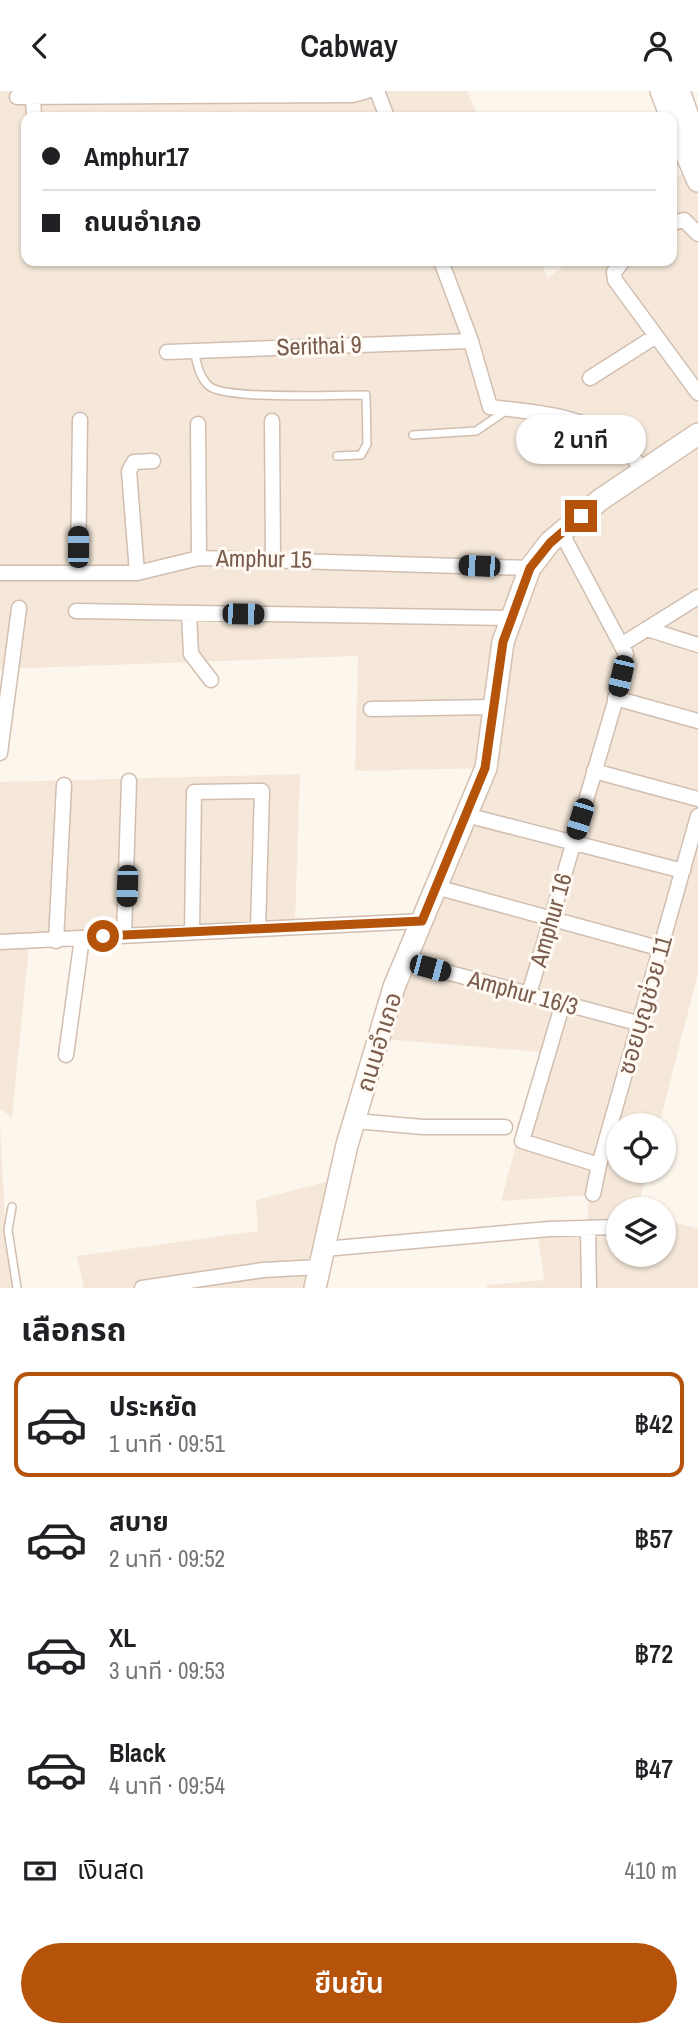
<!DOCTYPE html>
<html lang="th">
<meta charset="utf-8">
<style>
body{margin:0;font-family:"Archivo Narrow","Noto Sans Thai",sans-serif;background:#f6f6f6;color:#202124;height:100vh;display:flex;flex-direction:column;font-size:26px;white-space:nowrap}
*{box-sizing:border-box;margin:0}
p{font-size:23px;color:#757577}
.icon{flex:none;width:38px;height:38px;fill:none;stroke:currentColor;stroke-width:2;stroke-linecap:round;stroke-linejoin:round}
.map{position:relative;height:1197px;overflow:hidden}
.side{display:flex;flex-direction:column;background:#fff;flex:1}
.side>*{flex:none}
.hud{position:absolute;left:21px;top:21px;width:656px;height:154px;border-radius:14px;box-shadow:0 2px 5px #0004;display:grid;align-content:center;height:154px;padding:0 21px;background:#fff}
.controls{position:absolute;left:606px;top:1022px;display:grid;gap:14px}
.controls a{display:grid;place-items:center;width:70px;height:70px;border-radius:50%;background:#fff;box-shadow:0 2px 5px #0004;font-size:35px}
.end{position:absolute;width:32px;height:32px;margin:-16px;border:9px solid #b45309;background:#fff;box-shadow:0 0 0 4px #fff}
.from{border-radius:50%}
.bubble{position:absolute;height:49px;border-radius:24px;background:#fff;box-shadow:0 2px 5px #0004;font-size:23px;font-weight:600;line-height:49px;text-align:center}
.car{position:absolute;width:21px;height:42px;margin:-21px -10px;border-radius:9px;box-shadow:0 0 5px 2px #0007;background:linear-gradient(#222 24%,#8ab4d8 0 40%,#222 0 76%,#8ab4d8 0 86%,#222 0)}
.hud b{display:flex;align-items:center;gap:24px;height:66px;font-size:26px}
.hud b+b{border-top:2px solid #e0e0e0}
.hud i{width:18px;height:18px;background:#202124}
ul{padding:0;list-style:none}
li{display:flex;align-items:center;gap:21px;height:105px;margin:0 14px 10px;padding:0 7px;border:4px solid transparent;border-radius:14px}
li div{flex:1}
li b{display:block;font-size:26px}
li em{font-style:normal;font-weight:600}
li.on{border-color:#b45309}
li>.icon{width:63px;height:63px;stroke-width:1.5}
h2{padding:0 21px;font-size:32px;line-height:84px}
.pay{display:flex;align-items:center;gap:18px;height:77px;padding:0 21px;font-size:26px}
.pay p{margin-inline-start:auto}
.button{display:flex;gap:14px;margin-top:auto;padding:14px 21px}
.button a{flex:1;height:80px;border-radius:42px;background:#b45309;color:#fff;font-size:28px;font-weight:600;line-height:80px;text-align:center}
header{display:flex;justify-content:space-between;align-items:center;height:91px;padding:0 21px;background:#fff;font-size:32px;font-weight:600}
.map>svg:first-child{display:block}
.residential{fill:#f5e8da}
.lines{fill:none;stroke-linecap:round;stroke-linejoin:round}
.lane-casing{stroke:#d1beb0;stroke-width:10}
.street-casing{stroke:#d1beb0;stroke-width:17}
.secondary-casing{stroke:#d6c0b0;stroke-width:24}
.lane{stroke:#fff;stroke-width:7}
.street{stroke:#fff;stroke-width:14}
.secondary{stroke:#fff;stroke-width:21}
.route{stroke:#b45309;stroke-width:9}
.labels{text-anchor:middle;stroke-width:6;stroke-linejoin:round;paint-order:stroke}
.street-label{font-size:24px;fill:#7a5c4d;stroke:#fffaf3}
</style>
<header><svg class="icon" aria-label="back" viewBox="0 0 24 24"><path d="M15 5l-7 7 7 7"/></svg>Cabway<svg class="icon" aria-label="person" viewBox="0 0 24 24"><circle cx="12" cy="8" r="4"/><path d="M4 21q1-7 8-7t8 7"/></svg></header>
<div class="map">
<svg width="698" height="1197" viewBox="0 0 698 1197">
<rect width="100%" height="100%" fill="#fdf6ec"/>
<path class="residential" d="M0 0H467L478 26H26V170H540L548 187 570 170H672V91L698 70V882L659 1034H618V1080H647L638 1118H618V1164H663V1128L698 1138V1197H487V1194L544 1189 538 1145 587 1135 589 1104 501 1110 541 961 383 948 488 677 355 680 358 565 0 578Z
M300 683 295 832 30 847 12 1026 0 1018V691Z
M0 1030 6 1151 14 1197H0Z
M337 1088 313 1197H84L77 1165 258 1140 256 1109Z"/>
<g class="lines">
<defs>
<path id="lane" d="M194 260C197 272 199 286 209 295 225 309 338 304 366 304L367 353 361 364 337 365
M413 344 476 340 507 319
M12 1116 8 1139 17 1197"/>
<path id="street" d="M377 0 387 26
M17 6 352 4 367 0
M33 6 34 26
M672 132 684 129 698 143
M441 170 471 250 490 316C533 321 577 323 613 348 625 355 634 369 644 379
M623 170 614 181 615 189 698 302
M167 261 471 250
M590 287 656 245
M272 330 273 468
M198 333 199 467
M78 481 80 329
M0 482H137L199 467 530 477
M137 482 129 380 134 371 153 370
M76 520 512 527
M189 522 191 563 211 589
M647 538 698 554
M621 554 698 506
M615 607 698 630
M371 618 494 616
M0 662 19 517
M594 680 698 708
M466 724 683 780
M436 796 662 858
M192 841 194 701 262 700 258 837
M124 844 129 690
M56 850 64 694
M0 851 422 830
M405 870 641 933
M529 903 615 611 626 563 561 441
M563 912 522 1050 599 1074
M66 964 82 847
M355 1030 423 1036H505
M593 1103 599 1074 698 725
M588 1137 589 1197
M324 1158 549 1138 617 1136
M142 1197 263 1179 320 1176"/>
<path id="secondary" d="M661 0 671 26
M679 0 698 53
M672 30 698 90
M315 1197 347 1054 394 896 486 677 503 551 530 477 550 451 600 409 698 343"/>
</defs>
<use href="#lane" class="lane-casing"/>
<use href="#street" class="street-casing"/>
<use href="#secondary" class="secondary-casing"/>
<use href="#lane" class="lane"/>
<use href="#street" class="street"/>
<use href="#secondary" class="secondary"/>
</g>
<g class="lines">
<path class="route" d="M103 845 422 830 485 677 503 551 530 477 550 452 581 425"/>
</g>
<g class="labels">
<g class="street-label">
<text transform="translate(319 255) rotate(-2)" y="8">Serithai 9</text>
<text transform="translate(264 468) rotate(1)" y="8">Amphur 15</text>
<text transform="translate(551 829) rotate(-74)" y="8">Amphur 16</text>
<text transform="translate(523 902) rotate(15)" y="8">Amphur 16/3</text>
<text transform="translate(645 914) rotate(-74)" y="8">ซอยบุญช่วย 11</text>
<text transform="translate(379 951) rotate(-73)" y="8">ถนนอำเภอ</text>
</g>
</g>
</svg>
<div class="controls">
<a><svg class="icon" aria-label="locate" viewBox="0 0 24 24"><circle cx="12" cy="12" r="6"/><path d="M12 2v4M12 18v4M2 12h4M18 12h4"/></svg></a>
<a><svg class="icon" aria-label="layers" viewBox="0 0 24 24"><path d="M12 4l9 5-9 5-9-5zM3 14l9 5 9-5"/></svg></a>
</div>
<i class="end from" style="left:103px;top:845px"></i>
<i class="end" style="left:581px;top:425px"></i>
<div class="bubble" style="left:516px;top:324px;width:130px">2 นาที</div>
<i class="car" style="left:78px;top:456px;rotate:0deg"></i>
<i class="car" style="left:479px;top:475px;rotate:272deg"></i>
<i class="car" style="left:243px;top:523px;rotate:91deg"></i>
<i class="car" style="left:621px;top:585px;rotate:193deg"></i>
<i class="car" style="left:580px;top:728px;rotate:197deg"></i>
<i class="car" style="left:127px;top:795px;rotate:182deg"></i>
<i class="car" style="left:430px;top:877px;rotate:105deg"></i>
<div class="hud">
<b><i class="from"></i>Amphur17</b>
<b><i></i>ถนนอำเภอ</b>
</div>
</div>
<section class="side">
<h2>เลือกรถ</h2>
<ul>
<li class="on"><svg class="icon" aria-label="car" viewBox="0 0 24 24"><path d="M5 17H2v-5l4-1 3-4h7l3 4 3 1v5h-3M9 17h6M6 11h13"/><circle cx="7" cy="17" r="2"/><circle cx="17" cy="17" r="2"/></svg><div><b>ประหยัด</b><p>1 นาที · 09:51</p></div><em>฿42</em></li>
<li><svg class="icon" aria-label="car" viewBox="0 0 24 24"><path d="M5 17H2v-5l4-1 3-4h7l3 4 3 1v5h-3M9 17h6M6 11h13"/><circle cx="7" cy="17" r="2"/><circle cx="17" cy="17" r="2"/></svg><div><b>สบาย</b><p>2 นาที · 09:52</p></div><em>฿57</em></li>
<li><svg class="icon" aria-label="car" viewBox="0 0 24 24"><path d="M5 17H2v-5l4-1 3-4h7l3 4 3 1v5h-3M9 17h6M6 11h13"/><circle cx="7" cy="17" r="2"/><circle cx="17" cy="17" r="2"/></svg><div><b>XL</b><p>3 นาที · 09:53</p></div><em>฿72</em></li>
<li><svg class="icon" aria-label="car" viewBox="0 0 24 24"><path d="M5 17H2v-5l4-1 3-4h7l3 4 3 1v5h-3M9 17h6M6 11h13"/><circle cx="7" cy="17" r="2"/><circle cx="17" cy="17" r="2"/></svg><div><b>Black</b><p>4 นาที · 09:54</p></div><em>฿47</em></li>
</ul>
<div class="pay"><svg class="icon" aria-label="cash" viewBox="0 0 24 24"><path d="M3 7h18v10H3z"/><circle cx="12" cy="12" r="2"/></svg>เงินสด<p>410 m</p></div>
<div class="button"><a>ยืนยัน</a></div>
</section>
